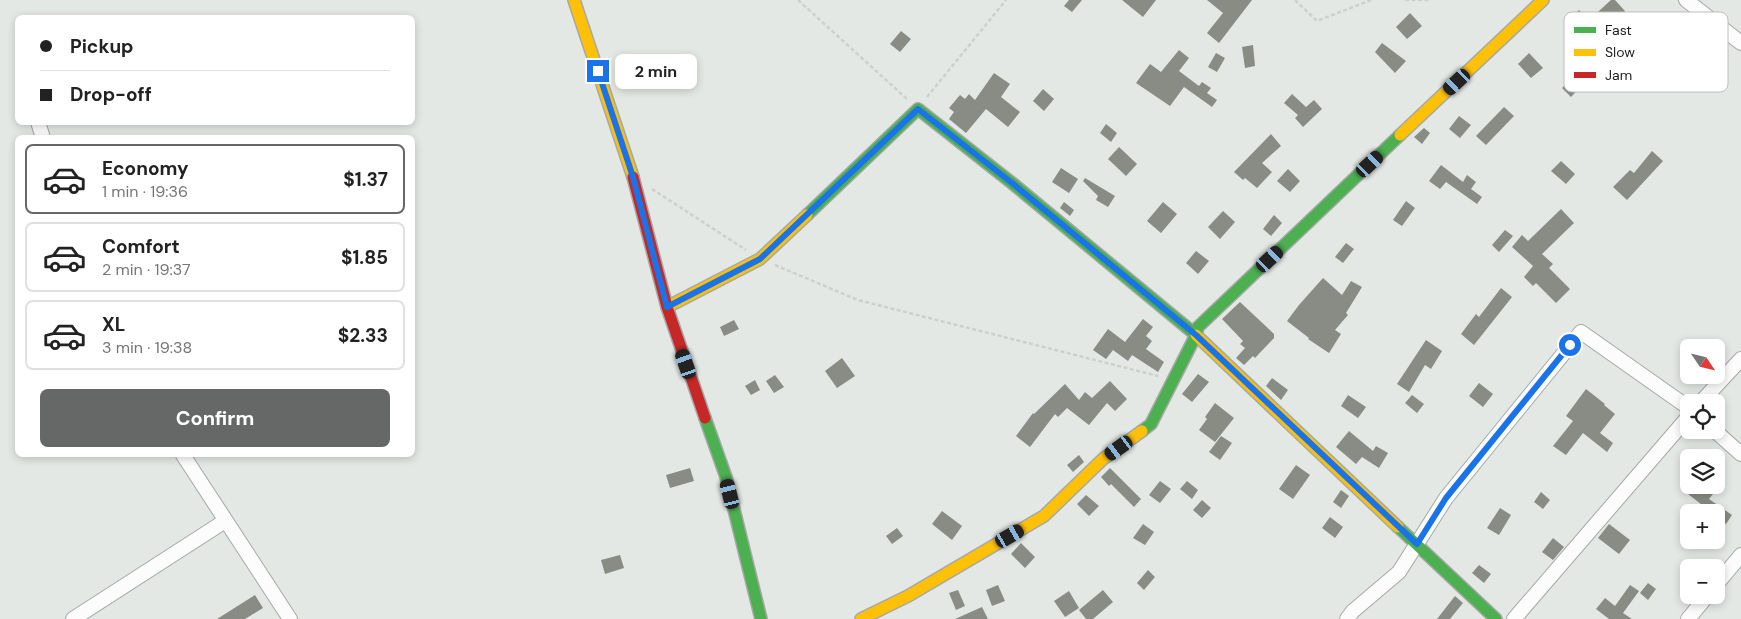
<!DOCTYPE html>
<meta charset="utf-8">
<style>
body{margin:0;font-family:"DM Sans",sans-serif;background:#f2f2f2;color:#222;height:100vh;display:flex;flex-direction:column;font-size:19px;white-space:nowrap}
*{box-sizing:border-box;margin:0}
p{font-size:16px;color:#767676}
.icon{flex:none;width:28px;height:28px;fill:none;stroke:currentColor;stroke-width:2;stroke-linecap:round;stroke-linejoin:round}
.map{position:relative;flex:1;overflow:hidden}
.drawer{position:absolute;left:15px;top:135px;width:400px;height:322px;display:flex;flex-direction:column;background:#fff;border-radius:8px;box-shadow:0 2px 8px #0003}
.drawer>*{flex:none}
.hud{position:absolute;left:15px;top:15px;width:400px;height:110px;border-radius:8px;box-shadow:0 2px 8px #0003;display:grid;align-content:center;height:110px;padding:0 25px;background:#fff}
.needle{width:32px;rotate:125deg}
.buttons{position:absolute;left:1680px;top:339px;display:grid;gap:10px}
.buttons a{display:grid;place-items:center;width:45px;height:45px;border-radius:8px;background:#fff;box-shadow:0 2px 8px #0003;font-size:25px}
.end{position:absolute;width:22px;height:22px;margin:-11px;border:6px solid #1a73e8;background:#fff;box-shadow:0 0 0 2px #fff}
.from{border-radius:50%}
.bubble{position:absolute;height:35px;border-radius:8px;background:#fff;box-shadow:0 2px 8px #0003;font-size:16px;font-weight:700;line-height:35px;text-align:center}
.car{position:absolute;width:15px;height:30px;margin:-15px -8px;border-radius:6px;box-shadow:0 0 4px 1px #0007;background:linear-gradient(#222 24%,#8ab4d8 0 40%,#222 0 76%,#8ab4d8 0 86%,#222 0)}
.hud b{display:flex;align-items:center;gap:18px;height:48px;font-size:19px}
.hud b+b{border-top:1px solid #e0e0e0}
.hud i{width:12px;height:12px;background:#222}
ul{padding:9px 0 0;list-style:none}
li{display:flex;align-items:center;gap:15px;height:70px;margin:0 10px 8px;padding:0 15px;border:2px solid #e0e0e0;border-radius:8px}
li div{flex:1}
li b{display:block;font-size:19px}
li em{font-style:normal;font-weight:700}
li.current{border-color:#656866}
li>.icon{width:45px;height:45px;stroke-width:1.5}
.cta{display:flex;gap:10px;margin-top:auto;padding:10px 25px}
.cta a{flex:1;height:58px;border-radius:8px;background:#656866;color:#fff;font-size:20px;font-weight:700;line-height:58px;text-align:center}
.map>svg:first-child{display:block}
.building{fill:#888c84}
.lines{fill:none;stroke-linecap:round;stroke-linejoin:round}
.street-casing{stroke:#a5a8a6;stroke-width:16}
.fast-casing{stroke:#a5a8a6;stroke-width:14}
.slow-casing{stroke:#a5a8a6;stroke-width:14}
.jam-casing{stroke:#a5a8a6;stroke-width:14}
.path{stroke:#cecfce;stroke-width:2.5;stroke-dasharray:4 2.5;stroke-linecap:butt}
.street{stroke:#fbfcfb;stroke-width:14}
.fast{stroke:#4caf50;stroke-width:11}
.slow{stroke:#ffc107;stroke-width:11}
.jam{stroke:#c62828;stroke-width:11}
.route{stroke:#1a73e8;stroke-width:6}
.key{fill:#fff;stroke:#bcbdbd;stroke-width:1}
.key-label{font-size:14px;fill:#212322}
</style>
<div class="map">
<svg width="1741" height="619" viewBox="0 0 1741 619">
<rect width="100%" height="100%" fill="#e4e8e5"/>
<path class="building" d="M1069 0H1082L1072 12 1064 6Z
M1122 0H1156L1143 17Z
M1207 0H1252L1219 43 1207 33 1223 13Z
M1611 0H1615L1625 11 1600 34 1602 36 1591 45 1603 58 1587 74 1565 50 1581 36 1567 21 1579 10 1588 21Z
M1410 13 1422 26 1407 39 1396 27Z
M901 31 911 39 900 52 890 44Z
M1382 43 1406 61 1395 73 1375 52Z
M1253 45 1255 66 1245 68 1242 47Z
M1179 50 1189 58 1179 71 1199 86 1202 82 1211 88 1207 93 1217 100 1212 107 1184 87 1170 106 1136 83 1150 64 1161 72Z
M1216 53 1225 58 1217 72 1208 67Z
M1529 53 1543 68 1531 78 1518 64Z
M994 73 1010 84 1001 97 1020 112 1008 127 986 109 966 133 949 119 954 112 949 108 960 95 965 99 969 94 975 100Z
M1574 76 1583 84 1571 97 1562 88Z
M1043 89 1054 99 1044 111 1033 101Z
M1292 94 1306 107 1314 100 1322 109 1303 127 1295 118 1298 115 1284 103Z
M1504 107 1514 116 1486 145 1476 136Z
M1459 116 1471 125 1460 138 1449 129Z
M1106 124 1117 133 1111 142 1100 133Z
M1424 128 1430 133 1422 144 1414 137Z
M1271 134 1281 146 1262 163 1272 172 1257 188 1245 178 1243 180 1234 172Z
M1119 147 1137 164 1126 176 1108 159Z
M1652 151 1663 161 1627 200 1613 187 1630 170 1634 173Z
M1561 161 1575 174 1566 184 1551 171Z
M1441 165 1463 182 1467 175 1476 182 1471 189 1482 197 1477 204 1446 182 1440 189 1429 181Z
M1061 168 1078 179 1069 193 1052 182Z
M1288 169 1300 181 1290 192 1277 181Z
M1085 178 1115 196 1108 207 1096 200 1098 196 1083 181Z
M1406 201 1415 208 1402 226 1393 220Z
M1064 202 1074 210 1070 216 1060 208Z
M1163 202 1177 214 1161 233 1147 221Z
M1561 209 1574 223 1542 254 1553 264 1549 268 1570 289 1556 303 1536 283 1533 286 1524 277 1533 266 1512 247 1522 235 1528 241Z
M1223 211 1235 222 1220 239 1208 227Z
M1274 215 1282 223 1271 236 1263 229Z
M1505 230 1513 236 1499 252 1492 245Z
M1346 243 1354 249 1343 263 1335 257Z
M1196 251 1209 261 1198 274 1186 263Z
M1323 278 1342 295 1351 281 1362 287 1346 313 1348 315 1335 330 1341 334 1329 353 1308 339 1309 338 1287 321 1299 305Z
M1501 288 1512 297 1474 345 1461 334 1476 314 1479 317Z
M1240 302 1274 334V338L1255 358 1253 356 1244 365 1236 358 1245 348 1240 344 1243 341 1222 319Z
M1143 319 1153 327 1146 336 1152 341 1146 349 1164 362 1158 372 1132 355 1128 361 1113 350 1106 359 1093 350 1108 329 1125 342Z
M734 320 739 329 724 336 720 327Z
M1426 340 1442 351 1431 369 1425 365 1409 392 1397 384Z
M842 358 855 376 837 388 825 371Z
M1198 374 1209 382 1192 402 1182 394Z
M775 375 784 387 774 393 766 381Z
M1272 378 1288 390 1281 400 1266 386Z
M755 380 760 390 751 395 745 386Z
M1110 381 1127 399 1115 411 1107 403 1089 425 1067 408 1058 417 1055 414 1030 447 1016 436 1033 413 1034 414 1065 384 1079 400 1085 392 1092 398Z
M1479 383 1493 394 1483 407 1469 396Z
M1586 389 1605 404 1604 405 1615 414 1600 433 1613 443 1607 452 1583 433 1566 455 1553 446 1573 421 1566 416Z
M1348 395 1366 407 1358 418 1341 406Z
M1412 395 1424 404 1417 413 1405 403Z
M1215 403 1234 418 1215 442 1199 430 1207 419 1205 417Z
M1349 431 1373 451 1376 446 1388 453 1379 468 1362 457 1356 464 1336 447Z
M1221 436 1232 443 1220 460 1209 452Z
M1079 455 1084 462 1073 472 1067 465Z
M1296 465 1310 475 1293 499 1279 489Z
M690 468 694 481 670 488 666 475Z
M1110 468 1141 499 1134 507 1111 484 1109 486 1101 477Z
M1160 481 1171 489 1160 503 1149 495Z
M1187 481 1198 490 1192 499 1180 489Z
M1695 485 1700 489 1703 485H1720L1709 499 1732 515 1726 524 1716 516V512H1711L1688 494Z
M1341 490 1349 496 1341 508 1333 502Z
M1541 492 1550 500 1543 509 1534 502Z
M1086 495 1099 506 1089 516 1077 504Z
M1202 500 1211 508 1202 518 1193 510Z
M1500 508 1511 515 1499 535 1487 528Z
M942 511 962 526 952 540 932 524Z
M1330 517 1343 527 1335 538 1322 528Z
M1143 524 1154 532 1145 545 1133 538Z
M1609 524 1630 540 1619 554 1598 538Z
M897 528 903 536 892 544 886 536Z
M1553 538 1564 547 1553 560 1542 552Z
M1021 543 1035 557 1025 568 1011 554Z
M620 555 624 568 605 574 601 560Z
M1479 565 1491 574 1484 583 1472 573Z
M1148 570 1155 577 1144 590 1137 583Z
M1648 583 1656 589 1648 600 1640 593Z
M998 585 1005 601 992 606 986 590Z
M1630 585 1639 591 1623 613 1632 619H1609L1596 609 1605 598 1615 606Z
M958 590 965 606 956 610 949 593Z
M1103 590 1113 602 1093 619H1086L1079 610Z
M1069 591 1079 608 1065 617 1054 601Z
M255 595 263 608 245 619H217Z
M1455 596 1463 603 1450 619H1437Z
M982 607 988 619H955Z"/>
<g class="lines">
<defs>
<path id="street" d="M1686 0 1741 43
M38 122 43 138
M1701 402 1741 359
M1714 430 1741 454
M183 455 290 619
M1716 585 1741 555
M73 619 225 521
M1347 619 1353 611 1399 572 1446 498 1581 332 1689 408
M1514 619 1689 416
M1688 619 1708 595"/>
<path id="fast" d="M807 215 918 109 1012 183 1196 335
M705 418 726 477 761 619
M1142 431 1151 424 1196 335 1198 327 1400 135
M1398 527 1496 619"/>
<path id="slow" d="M574 0 633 177
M1400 135 1543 0
M667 307 760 259 807 215
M1196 335 1398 527
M861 619 908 596 1044 516 1103 459 1142 431"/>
<path id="jam" d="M633 177 667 307 705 418"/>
</defs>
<use href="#street" class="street-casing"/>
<use href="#fast" class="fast-casing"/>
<use href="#slow" class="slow-casing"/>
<use href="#jam" class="jam-casing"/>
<path class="path" d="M798 0 908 100
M1295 0 1317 21 1371 0
M1405 0H1429
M927 97 1006 0
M652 189 746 250
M775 265 858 300 1158 376"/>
<use href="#street" class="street"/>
<use href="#fast" class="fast"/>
<use href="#slow" class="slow"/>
<use href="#jam" class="jam"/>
</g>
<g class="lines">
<path class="route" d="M598 71 633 177 667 307 760 259 918 109 1012 183 1196 335 1417 544 1446 498 1570 345"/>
</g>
<rect x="1564" y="12" width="164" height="80" rx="8" class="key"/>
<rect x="1574" y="27" width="22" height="6" fill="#4caf50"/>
<rect x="1574" y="49" width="22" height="7" fill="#ffc107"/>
<rect x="1574" y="72" width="22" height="6" fill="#c62828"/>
<g class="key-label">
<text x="1605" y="35">Fast</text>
<text x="1605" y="57">Slow</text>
<text x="1605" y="80">Jam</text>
</g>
</svg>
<div class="buttons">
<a><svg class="needle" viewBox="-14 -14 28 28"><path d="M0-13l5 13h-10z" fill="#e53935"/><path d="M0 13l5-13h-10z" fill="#767676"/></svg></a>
<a><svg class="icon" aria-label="locate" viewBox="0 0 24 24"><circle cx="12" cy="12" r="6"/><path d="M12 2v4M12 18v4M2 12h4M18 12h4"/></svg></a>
<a><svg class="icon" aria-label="layers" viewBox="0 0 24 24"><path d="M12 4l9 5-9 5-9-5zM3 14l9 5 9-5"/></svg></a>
<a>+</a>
<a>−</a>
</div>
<i class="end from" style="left:1570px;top:345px"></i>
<i class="end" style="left:598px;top:71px"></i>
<div class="bubble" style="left:615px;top:54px;width:82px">2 min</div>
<i class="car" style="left:1457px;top:82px;rotate:227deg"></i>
<i class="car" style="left:1370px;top:164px;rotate:47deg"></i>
<i class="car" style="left:1270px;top:259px;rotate:47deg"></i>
<i class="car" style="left:686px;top:364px;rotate:341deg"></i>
<i class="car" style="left:1119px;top:448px;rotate:234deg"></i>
<i class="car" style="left:730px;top:494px;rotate:346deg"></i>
<i class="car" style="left:1010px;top:536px;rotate:60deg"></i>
<div class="hud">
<b><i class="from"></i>Pickup</b>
<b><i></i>Drop-off</b>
</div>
<section class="drawer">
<ul>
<li class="current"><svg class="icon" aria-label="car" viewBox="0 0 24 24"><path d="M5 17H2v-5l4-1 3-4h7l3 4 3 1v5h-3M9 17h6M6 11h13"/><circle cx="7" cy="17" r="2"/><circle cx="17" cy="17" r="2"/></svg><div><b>Economy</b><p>1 min · 19:36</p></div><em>$1.37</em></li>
<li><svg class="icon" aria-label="car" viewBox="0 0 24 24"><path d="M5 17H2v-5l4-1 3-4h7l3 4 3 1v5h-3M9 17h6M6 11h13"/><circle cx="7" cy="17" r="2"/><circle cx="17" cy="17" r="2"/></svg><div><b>Comfort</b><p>2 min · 19:37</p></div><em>$1.85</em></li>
<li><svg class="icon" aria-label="car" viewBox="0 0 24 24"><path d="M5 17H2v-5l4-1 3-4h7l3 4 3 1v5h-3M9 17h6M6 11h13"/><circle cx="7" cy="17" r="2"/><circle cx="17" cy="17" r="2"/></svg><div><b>XL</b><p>3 min · 19:38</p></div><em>$2.33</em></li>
</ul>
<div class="cta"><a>Confirm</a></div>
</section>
</div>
